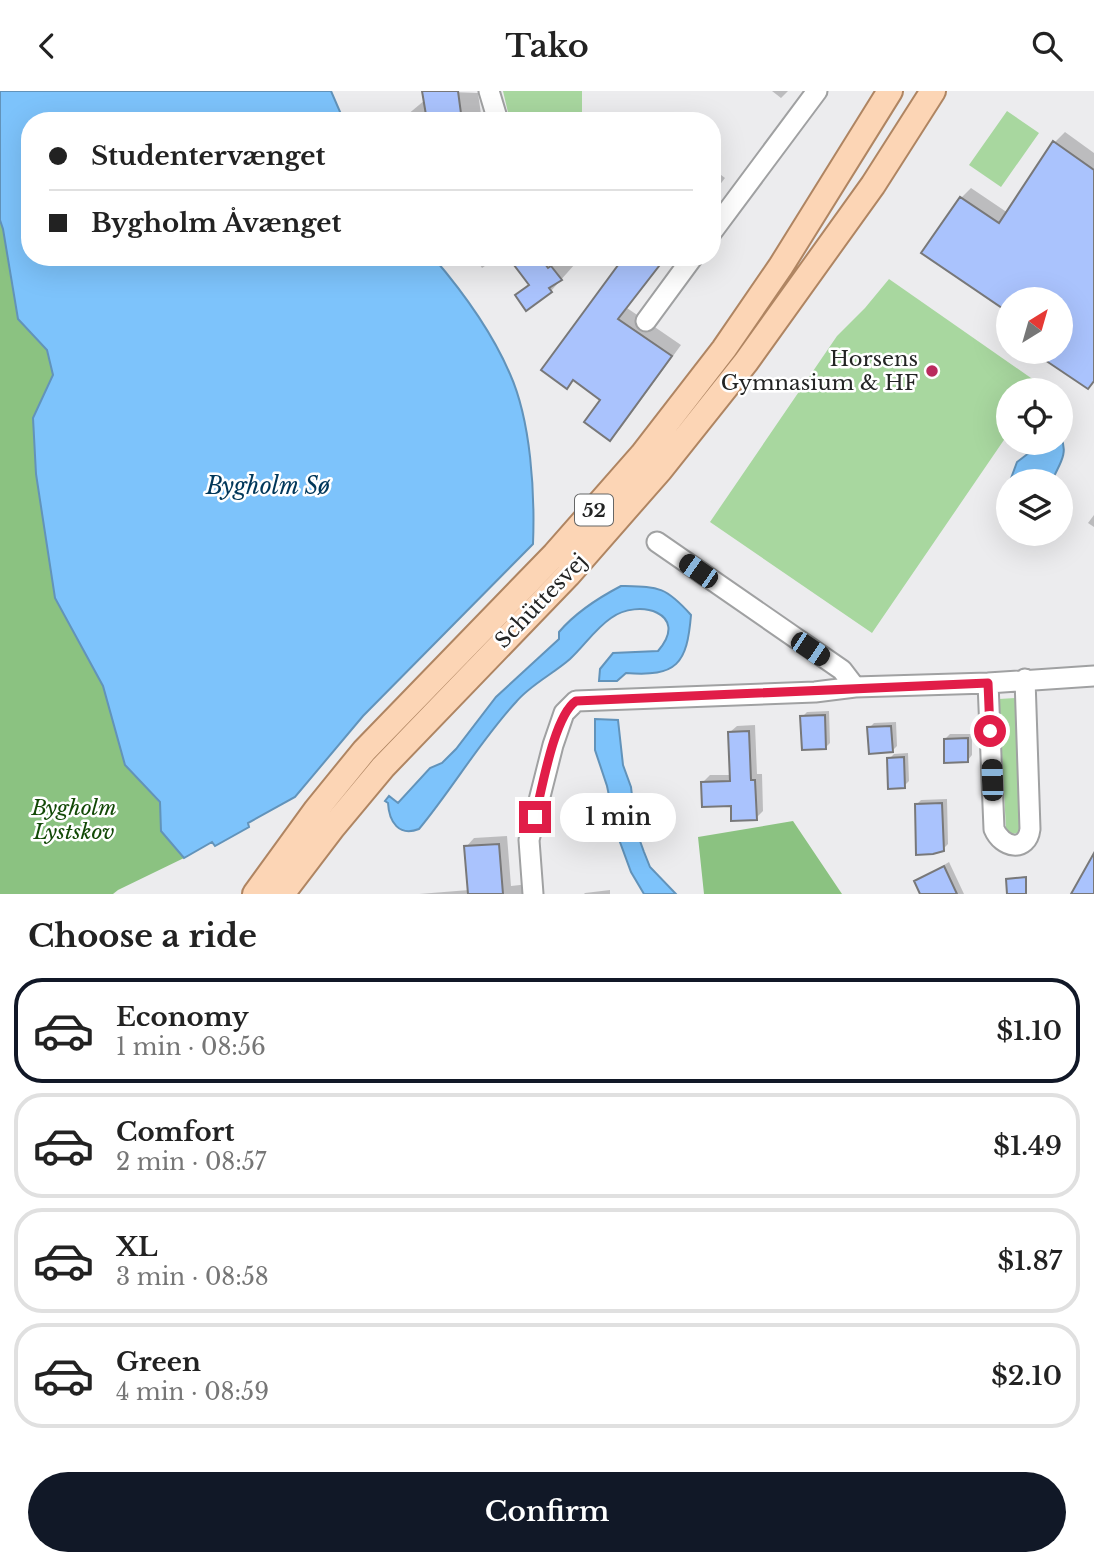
<!DOCTYPE html>
<meta charset="utf-8">
<style>
body{margin:0;font-family:"Libre Baskerville",serif;background:#f6f6f6;color:#222;height:100vh;display:flex;flex-direction:column;font-size:26px;white-space:nowrap}
*{box-sizing:border-box;margin:0}
p{font-size:23px;color:#767676}
.icon{flex:none;width:38px;height:38px;fill:none;stroke:currentColor;stroke-width:2;stroke-linecap:round;stroke-linejoin:round}
.map{position:relative;height:803px;overflow:hidden}
.side{display:flex;flex-direction:column;background:#fff;flex:1}
.side>*{flex:none}
.top-card{position:absolute;left:21px;top:21px;width:700px;height:154px;border-radius:28px;box-shadow:0 7px 28px #0002;display:grid;align-content:center;height:154px;padding:0 28px;background:#fff}
.needle{width:46px;rotate:37deg}
.fabs{position:absolute;left:996px;top:196px;display:grid;gap:14px}
.fabs a{display:grid;place-items:center;width:77px;height:77px;border-radius:50%;background:#fff;box-shadow:0 7px 28px #0002;font-size:35px}
.end{position:absolute;width:32px;height:32px;margin:-16px;border:9px solid #e11d48;background:#fff;box-shadow:0 0 0 4px #fff}
.from{border-radius:50%}
.bubble{position:absolute;height:49px;border-radius:24px;background:#fff;box-shadow:0 7px 28px #0002;font-size:23px;font-weight:600;line-height:49px;text-align:center}
.car{position:absolute;width:21px;height:42px;margin:-21px -10px;border-radius:9px;box-shadow:0 0 5px 2px #0007;background:linear-gradient(#222 24%,#8ab4d8 0 40%,#222 0 76%,#8ab4d8 0 86%,#222 0)}
.top-card b{display:flex;align-items:center;gap:24px;height:66px;font-size:26px}
.top-card b+b{border-top:2px solid #e0e0e0}
.top-card i{width:18px;height:18px;background:#222}
ul{padding:0;list-style:none}
li{display:flex;align-items:center;gap:21px;height:105px;margin:0 14px 10px;padding:0 14px;border:4px solid #e0e0e0;border-radius:28px}
li div{flex:1}
li b{display:block;font-size:26px}
li em{font-style:normal;font-weight:600}
li.selected{border-color:#111827}
li>.icon{width:63px;height:63px;stroke-width:1.5}
h2{padding:0 28px;font-size:32px;line-height:84px}
.action{display:flex;gap:14px;margin-top:auto;padding:14px 28px}
.action a{flex:1;height:80px;border-radius:42px;background:#111827;color:#fff;font-size:28px;font-weight:600;line-height:80px;text-align:center}
header{display:flex;justify-content:space-between;align-items:center;height:91px;padding:0 28px;background:#fff;font-size:32px;font-weight:600}
.map>svg:first-child{display:block}
.green{fill:#a8d79f}
.forest{fill:#8bc281}
.water{fill:#7dc3fb;stroke:#6293ba;stroke-width:2}
.shadow{fill:#0003}
.building{fill:#aac3fd;stroke:#787879;stroke-width:2}
.lines{fill:none;stroke-linecap:round;stroke-linejoin:round}
.minor-casing{stroke:#a0a1a2;stroke-width:23}
.major-casing{stroke:#af8562;stroke-width:28}
.minor{stroke:#fff;stroke-width:19}
.major{stroke:#fcd5b5;stroke-width:24}
.route{stroke:#e11d48;stroke-width:9}
.poi-dot{fill:#b92b5d;stroke:#fff;stroke-width:2.5}
.labels{text-anchor:middle;stroke-width:5;stroke-linejoin:round;paint-order:stroke}
.shield{fill:#fff;stroke:#656666;stroke-width:2}
.shield-label{font-size:19px;font-weight:bold;fill:#232424}
.poi-label{font-size:21px;fill:#232424;stroke:#fff;text-anchor:end}
.street-label{font-size:21px;fill:#232424;stroke:#fff}
.park-label{font-size:21px;font-style:italic;fill:#124906;stroke:#fff}
.water-label{font-size:23px;font-style:italic;fill:#00375a;stroke:#fff}
</style>
<header><svg class="icon" aria-label="back" viewBox="0 0 24 24"><path d="M15 5l-7 7 7 7"/></svg>Tako<svg class="icon" aria-label="search" viewBox="0 0 24 24"><circle cx="10" cy="10" r="6"/><path d="M15 15l6 6"/></svg></header>
<div class="map">
<svg width="1094" height="803" viewBox="0 0 1094 803">
<rect width="100%" height="100%" fill="#ececee"/>
<path class="green" d="M503 0H582V30H510Z
M1007 20 1039 42 1001 96 969 74Z
M889 188 1041 294 1038 299H1008V343L872 542 710 431 837 245 865 217Z
M1015 607 1021 736 1018 742 1012 743 1006 738 999 608Z"/>
<path class="forest" d="M0 129 3 138 18 228 47 259 53 285 33 327 36 383 55 507 103 595 125 674 160 712 161 740 184 767 118 799 113 803H0Z
M793 730 842 803H704L698 746Z"/>
<path class="water" d="M0 0H331L344 30H30V166H433C463 201 492 241 510 283 531 330 535 402 533 453L363 625 295 706 248 732 249 736 215 755 212 751 184 767 161 740 160 711 125 674 103 595 55 507 36 383 33 327 53 284 47 259 18 228 3 138 0 129Z
M1061 347C1069 363 1058 375 1052 390H1010L1017 371 1042 352H1060Z
M621 495C659 496 665 495 691 524 687 573 677 586 626 582L617 590H599L600 578 613 562 658 560C691 522 638 507 611 527 595 538 584 555 570 568 553 583 530 594 516 611 480 650 453 697 419 738 399 746 389 731 388 712L385 710 389 705 398 712 430 677 442 672 456 658 496 606 559 548V541C576 521 598 507 621 495Z
M595 628 618 629 623 674 631 696 636 739 644 761 650 776 676 803H644L631 781 617 743 607 695 595 659Z"/>
<path class="shadow" d="M424 0 478 2 482 30H408L407 24 425 9Z
M772 0H788L781 7Z
M1065 41 1094 62V290L1088 296 1036 261H1060V208H1008V219L924 161 961 107 971 97 1008 122 1055 51Z
M712 77 725 87 712 104Z
M475 166H498L482 177Z
M510 166H570L575 173 551 200 527 217 518 205 530 193Z
M617 166H666L627 217 681 254 620 338 609 348 603 309 574 288 567 296 623 171Z
M1094 424V436L1088 432Z
M829 620 830 652 825 657 802 626 807 621Z
M896 631 897 655 892 660 869 637 874 632Z
M755 634 757 683H762L763 720 756 727 703 691 710 684H731L730 641 737 635Z
M950 643H972V664L968 669 945 648Z
M908 662 909 690 904 695 889 668 894 663Z
M947 708 948 753 943 758 916 714 921 709Z
M507 745 511 795 529 793 532 803H419L469 799 466 756 474 747Z
M949 771 964 803H921L916 791Z
M1027 785V799L1025 801 1008 788Z
M610 799V803H584L585 802Z"/>
<path class="building" d="M422 0H458L462 30H427Z
M1053 50 1094 79V290L1088 298 1033 261H1060V208H1008V221L921 162 960 106 999 132Z
M508 166H540L548 177 551 175 562 189 549 197 552 201 526 220 515 204 529 194Z
M624 166H666L618 228 672 265 610 350 584 331 600 309 573 289 567 298 541 279Z
M825 624 826 658 802 659 800 625Z
M891 635 893 661 869 663 867 636Z
M749 640 751 689H755L757 729 731 730V715L702 716 701 691 730 690 728 641Z
M968 647V671L944 672V648Z
M904 666 905 697 888 698 887 667Z
M942 712 944 760 933 763 916 764 915 713Z
M499 753 503 803H468L464 755Z
M1094 762V803H1071Z
M944 775 957 803H920L914 790Z
M1026 786V803H1007L1006 788Z"/>
<g class="lines">
<defs>
<path id="minor" d="M489 0 498 30
M712 141 817 0
M646 230 693 166
M657 451 842 579 855 596
M988 592 994 738C1002 757 1027 762 1030 738L1025 588
M533 803 529 749 553 654 564 622 576 610 815 601 855 596 988 592 1094 585"/>
<path id="major" d="M255 803 316 719 364 660 555 463 642 364 724 258 781 175 890 0
M282 803 333 736 383 676 568 484 660 379 746 271 873 94 933 0"/>
</defs>
<use href="#minor" class="minor-casing"/>
<use href="#major" class="major-casing"/>
<use href="#minor" class="minor"/>
<use href="#major" class="major"/>
</g>
<g class="lines">
<path class="route" d="M535 726C542 698 554 625 576 610L988 592 990 640"/>
</g>
<circle class="poi-dot" cx="932" cy="280" r="7"/>
<g class="labels">
<rect class="shield" x="575" y="403.5" width="38" height="31" rx="5"/>
<g class="shield-label">
<text x="594" y="426">52</text>
</g>
<g class="poi-label">
<text x="918" y="275">Horsens<tspan x="918" dy="24">Gymnasium &amp; HF</tspan></text>
</g>
<g class="street-label">
<text transform="translate(541 510) rotate(-46)" y="7">Schüttesvej</text>
</g>
<g class="park-label">
<text x="74" y="724">Bygholm<tspan x="74" dy="24">Lystskov</tspan></text>
</g>
<g class="water-label">
<text x="268" y="403">Bygholm Sø</text>
</g>
</g>
</svg>
<div class="fabs">
<a><svg class="needle" viewBox="-14 -14 28 28"><path d="M0-13l5 13h-10z" fill="#e53935"/><path d="M0 13l5-13h-10z" fill="#767676"/></svg></a>
<a><svg class="icon" aria-label="locate" viewBox="0 0 24 24"><circle cx="12" cy="12" r="6"/><path d="M12 2v4M12 18v4M2 12h4M18 12h4"/></svg></a>
<a><svg class="icon" aria-label="layers" viewBox="0 0 24 24"><path d="M12 4l9 5-9 5-9-5zM3 14l9 5 9-5"/></svg></a>
</div>
<i class="end from" style="left:990px;top:640px"></i>
<i class="end" style="left:535px;top:726px"></i>
<div class="bubble" style="left:560px;top:702px;width:116px">1 min</div>
<i class="car" style="left:698px;top:480px;rotate:305deg"></i>
<i class="car" style="left:810px;top:558px;rotate:124deg"></i>
<i class="car" style="left:992px;top:689px;rotate:358deg"></i>
<div class="top-card">
<b><i class="from"></i>Studentervænget</b>
<b><i></i>Bygholm Åvænget</b>
</div>
</div>
<section class="side">
<h2>Choose a ride</h2>
<ul>
<li class="selected"><svg class="icon" aria-label="car" viewBox="0 0 24 24"><path d="M5 17H2v-5l4-1 3-4h7l3 4 3 1v5h-3M9 17h6M6 11h13"/><circle cx="7" cy="17" r="2"/><circle cx="17" cy="17" r="2"/></svg><div><b>Economy</b><p>1 min · 08:56</p></div><em>$1.10</em></li>
<li><svg class="icon" aria-label="car" viewBox="0 0 24 24"><path d="M5 17H2v-5l4-1 3-4h7l3 4 3 1v5h-3M9 17h6M6 11h13"/><circle cx="7" cy="17" r="2"/><circle cx="17" cy="17" r="2"/></svg><div><b>Comfort</b><p>2 min · 08:57</p></div><em>$1.49</em></li>
<li><svg class="icon" aria-label="car" viewBox="0 0 24 24"><path d="M5 17H2v-5l4-1 3-4h7l3 4 3 1v5h-3M9 17h6M6 11h13"/><circle cx="7" cy="17" r="2"/><circle cx="17" cy="17" r="2"/></svg><div><b>XL</b><p>3 min · 08:58</p></div><em>$1.87</em></li>
<li><svg class="icon" aria-label="car" viewBox="0 0 24 24"><path d="M5 17H2v-5l4-1 3-4h7l3 4 3 1v5h-3M9 17h6M6 11h13"/><circle cx="7" cy="17" r="2"/><circle cx="17" cy="17" r="2"/></svg><div><b>Green</b><p>4 min · 08:59</p></div><em>$2.10</em></li>
</ul>
<div class="action"><a>Confirm</a></div>
</section>
